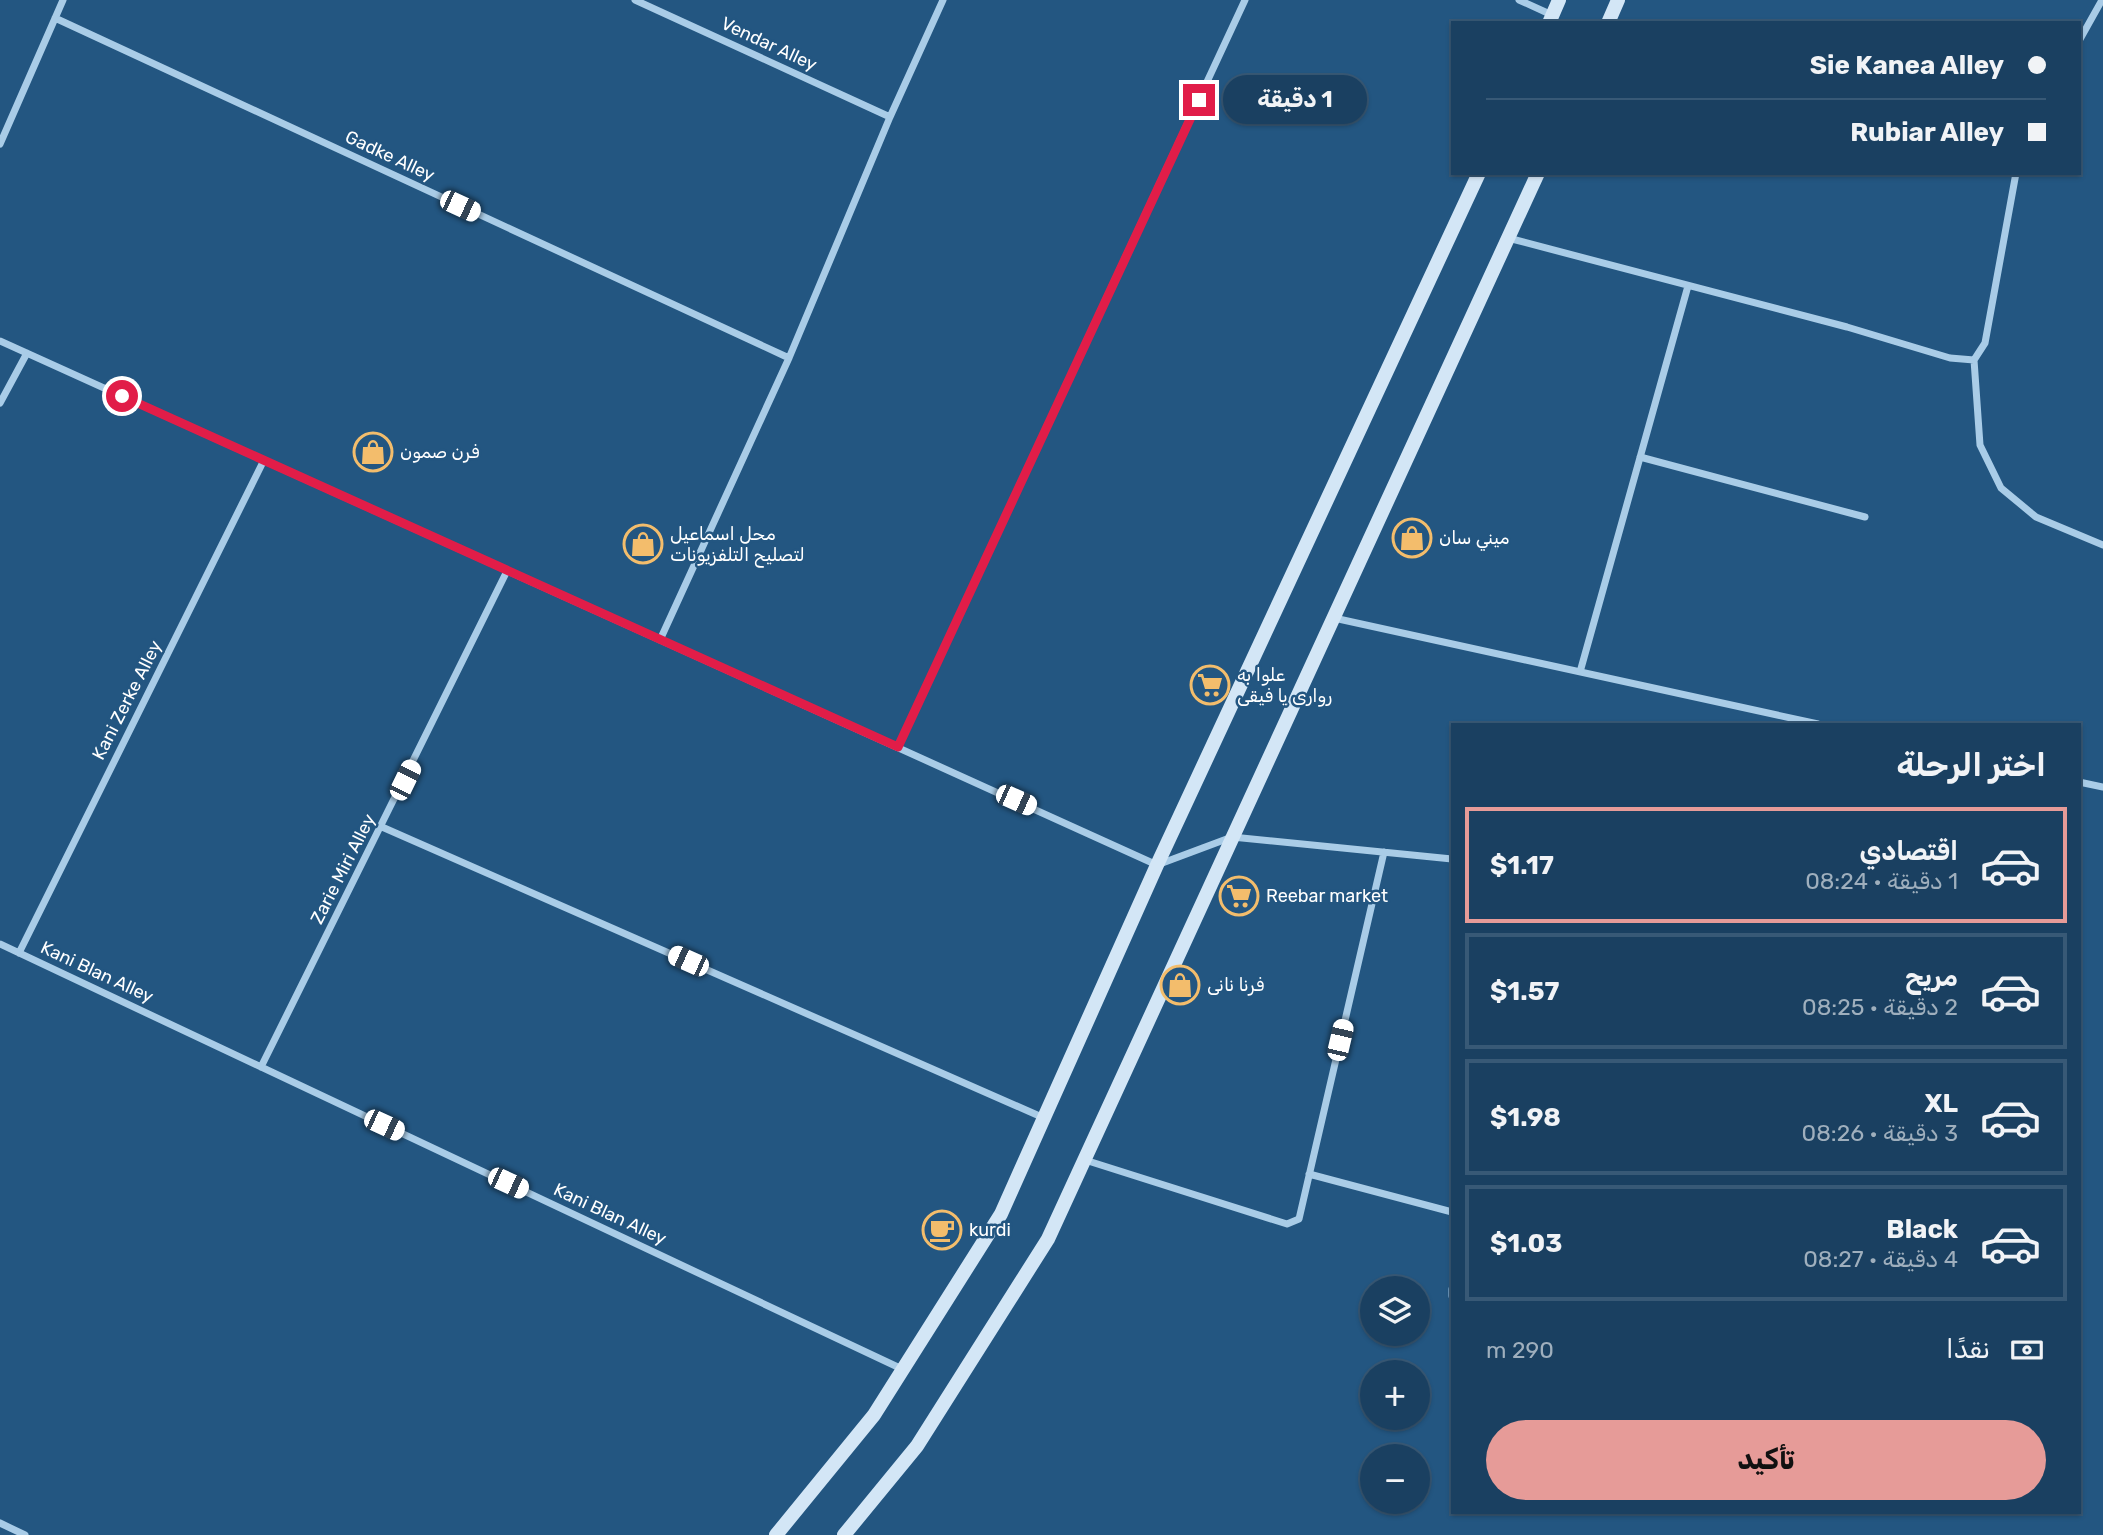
<!DOCTYPE html>
<html lang="ar">
<meta charset="utf-8">
<style>
body{margin:0;font-family:Rubik,"Noto Naskh Arabic",sans-serif;background:#234767;color:#f1f3f6;direction:rtl;height:100vh;display:flex;flex-direction:column;font-size:26px;white-space:nowrap}
*{box-sizing:border-box;margin:0}
p{font-size:23px;color:#9fafbd}
.icon{flex:none;width:38px;height:38px;fill:none;stroke:currentColor;stroke-width:2;stroke-linecap:round;stroke-linejoin:round}
.map{position:relative;flex:1;overflow:hidden;direction:ltr}
.panel{position:absolute;left:1451px;top:723px;width:630px;height:791px;display:flex;flex-direction:column;background:#1a4061;border-radius:0px;box-shadow:0 2px 5px #0004,0 0 0 2px #385976;direction:rtl}
.panel>*{flex:none}
.hud{position:absolute;left:1451px;top:21px;width:630px;height:154px;border-radius:0px;box-shadow:0 2px 5px #0004,0 0 0 2px #385976;direction:rtl;display:grid;align-content:center;height:154px;padding:0 35px;background:#1a4061}
.tools{position:absolute;left:1360px;top:1276px;display:grid;gap:14px}
.tools a{display:grid;place-items:center;width:70px;height:70px;border-radius:50%;background:#1a4061;box-shadow:0 2px 5px #0004,0 0 0 2px #385976;font-size:35px}
.end{position:absolute;width:32px;height:32px;margin:-16px;border:9px solid #e11d48;background:#fff;box-shadow:0 0 0 4px #fff}
.from{border-radius:50%}
.bubble{position:absolute;height:49px;border-radius:24px;background:#1a4061;box-shadow:0 2px 5px #0004,0 0 0 2px #385976;font-size:23px;font-weight:700;line-height:49px;text-align:center;direction:rtl}
.car{position:absolute;width:21px;height:42px;margin:-21px -10px;border-radius:9px;box-shadow:0 0 5px 2px #0007;background:linear-gradient(#fff 24%,#345 0 40%,#fff 0 76%,#345 0 86%,#fff 0)}
.hud b{display:flex;align-items:center;gap:24px;height:66px;font-size:26px}
.hud b+b{border-top:2px solid #385976}
.hud i{width:18px;height:18px;background:#f1f3f6}
ul{padding:0;list-style:none}
li{display:flex;align-items:center;gap:21px;height:116px;margin:0 14px 10px;padding:0 21px;border:4px solid #385976;border-radius:0px}
li div{flex:1}
li b{display:block;font-size:26px}
li em{font-style:normal;font-weight:700}
li.active{border-color:#e69b98}
li>.icon{width:63px;height:63px;stroke-width:1.5}
h2{padding:0 35px;font-size:32px;line-height:84px}
.pay{display:flex;align-items:center;gap:18px;height:77px;padding:0 35px;font-size:26px}
.pay p{margin-inline-start:auto}
.cta{display:flex;gap:14px;margin-top:auto;padding:14px 35px}
.cta a{flex:1;height:80px;border-radius:42px;background:#e69b98;color:#111;font-size:28px;font-weight:700;line-height:80px;text-align:center}
.map>svg:first-child{display:block}
.lines{fill:none;stroke-linecap:round;stroke-linejoin:round}
.minor{stroke:#a9cce7;stroke-width:7}
.secondary{stroke:#d3e6f6;stroke-width:14}
.route{stroke:#e11d48;stroke-width:9}
.labels{text-anchor:middle;stroke-width:5;stroke-linejoin:round;paint-order:stroke}
.street-label{font-size:18px;fill:#fff;stroke:#235681}
.poi-label{font-size:18px;fill:#fff;stroke:#235681;text-anchor:start}
</style>
<div class="map">
<svg width="2103" height="1535" viewBox="0 0 2103 1535">
<rect width="100%" height="100%" fill="#235681"/>
<g class="lines">
<path class="minor" d="M635 0 890 117
M1519 0 1552 15
M55 18 789 358
M2079 41 2102 0
M0 144 63 0
M2016 173 1985 343 1974 360 1980 445 2001 488 2036 517 2103 545
M1508 238 1847 327 1950 358 1974 360
M0 341 1157 865 1232 837 1452 859
M0 403 27 353
M1640 457 1865 517
M1334 618 1818 724
M660 640 789 358 890 117 943 0
M1580 672 1688 286
M898 747 1245 0
M2079 782 2103 787
M382 827 1044 1118
M0 944 902 1369
M19 953 264 460
M261 1067 507 571
M1085 1160 1287 1224 1299 1219 1384 852
M1309 1174 1452 1212
M1452 1289V1296
M0 1523 25 1535"/>
<path class="secondary" d="M1549 23 1559 0
M1608 23 1618 0
M776 1535 874 1415 1001 1214 1157 865 1479 173
M844 1535 917 1446 1048 1239 1538 173"/>
</g>
<g class="lines">
<path class="route" d="M122 396 898 747 1199 100"/>
</g>
<defs>
<symbol id="shop-ring" viewBox="-11 -11 22 22"><circle r="9.5" fill="#235681" stroke="#f3bd6c" stroke-width="1.5"/><path d="M-5-2.5h2.3a2.7 3.5 0 0 1 5.4 0H5L5.5 6h-11ZM-1.5-2.5h3a1.5 2.3 0 0 0-3 0Z" fill="#f3bd6c"/></symbol>
<symbol id="supermarket-ring" viewBox="-11 -11 22 22"><circle r="9.5" fill="#235681" stroke="#f3bd6c" stroke-width="1.5"/><path d="M-6-5.5h2.5l.6 2H6L4.5 2H-2.5L-4.4-4H-6ZM-1.5 3.2a1.3 1.3 0 1 0 .1 0ZM3 3.2a1.3 1.3 0 1 0 .1 0Z" fill="#f3bd6c"/></symbol>
<symbol id="cafe-ring" viewBox="-11 -11 22 22"><circle r="9.5" fill="#235681" stroke="#f3bd6c" stroke-width="1.5"/><path d="M-5.5-4.5H6V0H3Q3 3.5 0 3.5H-2.5Q-5.5 3.5-5.5 0ZM3-3.2v2h1.7v-2ZM-6 4.5H4V6H-6Z" fill="#f3bd6c"/></symbol>
</defs>
<g fill-rule="evenodd">
<use href="#shop-ring" x="351" y="430" width="44" height="44"/>
<use href="#shop-ring" x="1390" y="516" width="44" height="44"/>
<use href="#shop-ring" x="621" y="522" width="44" height="44"/>
<use href="#supermarket-ring" x="1188" y="663" width="44" height="44"/>
<use href="#supermarket-ring" x="1217" y="874" width="44" height="44"/>
<use href="#shop-ring" x="1158" y="963" width="44" height="44"/>
<use href="#cafe-ring" x="920" y="1208" width="44" height="44"/>
</g>
<g class="labels">
<g class="street-label">
<text transform="translate(769 44) rotate(25)" y="6">Vendar Alley</text>
<text transform="translate(390 156) rotate(25)" y="6">Gadke Alley</text>
<text transform="translate(127 700) rotate(-63)" y="6">Kani Zerke Alley</text>
<text transform="translate(343 869) rotate(-63)" y="6">Zarie Miri Alley</text>
<text transform="translate(97 972) rotate(25)" y="6">Kani Blan Alley</text>
<text transform="translate(610 1214) rotate(25)" y="6">Kani Blan Alley</text>
</g>
<g class="poi-label">
<text x="400" y="458">فرن صمون</text>
<text x="670" y="540">محل اسماعيل<tspan x="670" dy="21">لتصليح التلفزيونات</tspan></text>
<text x="1439" y="544">ميني سان</text>
<text x="1237" y="681">علوا به<tspan x="1237" dy="21">رواری یا فیقی</tspan></text>
<text x="1266" y="902">Reebar market</text>
<text x="1207" y="991">فرنا نانى</text>
<text x="969" y="1236">kurdi</text>
</g>
</g>
</svg>
<div class="tools">
<a><svg class="icon" aria-label="layers" viewBox="0 0 24 24"><path d="M12 4l9 5-9 5-9-5zM3 14l9 5 9-5"/></svg></a>
<a>+</a>
<a>−</a>
</div>
<i class="end from" style="left:122px;top:396px"></i>
<i class="end" style="left:1199px;top:100px"></i>
<div class="bubble" style="left:1223px;top:75px;width:144px">1 دقيقة</div>
<i class="car" style="left:460px;top:206px;rotate:115deg"></i>
<i class="car" style="left:405px;top:780px;rotate:26deg"></i>
<i class="car" style="left:1016px;top:800px;rotate:114deg"></i>
<i class="car" style="left:688px;top:961px;rotate:294deg"></i>
<i class="car" style="left:1340px;top:1040px;rotate:13deg"></i>
<i class="car" style="left:384px;top:1125px;rotate:115deg"></i>
<i class="car" style="left:508px;top:1183px;rotate:115deg"></i>
<div class="hud">
<b><i class="from"></i>Sie Kanea Alley</b>
<b><i></i>Rubiar Alley</b>
</div>
<section class="panel">
<h2>اختر الرحلة</h2>
<ul>
<li class="active"><svg class="icon" aria-label="car" viewBox="0 0 24 24"><path d="M5 17H2v-5l4-1 3-4h7l3 4 3 1v5h-3M9 17h6M6 11h13"/><circle cx="7" cy="17" r="2"/><circle cx="17" cy="17" r="2"/></svg><div><b>اقتصادي</b><p>1 دقيقة · 08:24</p></div><em>$1.17</em></li>
<li><svg class="icon" aria-label="car" viewBox="0 0 24 24"><path d="M5 17H2v-5l4-1 3-4h7l3 4 3 1v5h-3M9 17h6M6 11h13"/><circle cx="7" cy="17" r="2"/><circle cx="17" cy="17" r="2"/></svg><div><b>مريح</b><p>2 دقيقة · 08:25</p></div><em>$1.57</em></li>
<li><svg class="icon" aria-label="car" viewBox="0 0 24 24"><path d="M5 17H2v-5l4-1 3-4h7l3 4 3 1v5h-3M9 17h6M6 11h13"/><circle cx="7" cy="17" r="2"/><circle cx="17" cy="17" r="2"/></svg><div><b>XL</b><p>3 دقيقة · 08:26</p></div><em>$1.98</em></li>
<li><svg class="icon" aria-label="car" viewBox="0 0 24 24"><path d="M5 17H2v-5l4-1 3-4h7l3 4 3 1v5h-3M9 17h6M6 11h13"/><circle cx="7" cy="17" r="2"/><circle cx="17" cy="17" r="2"/></svg><div><b>Black</b><p>4 دقيقة · 08:27</p></div><em>$1.03</em></li>
</ul>
<div class="pay"><svg class="icon" aria-label="cash" viewBox="0 0 24 24"><path d="M3 7h18v10H3z"/><circle cx="12" cy="12" r="2"/></svg>نقدًا<p>290 m</p></div>
<div class="cta"><a>تأكيد</a></div>
</section>
</div>
